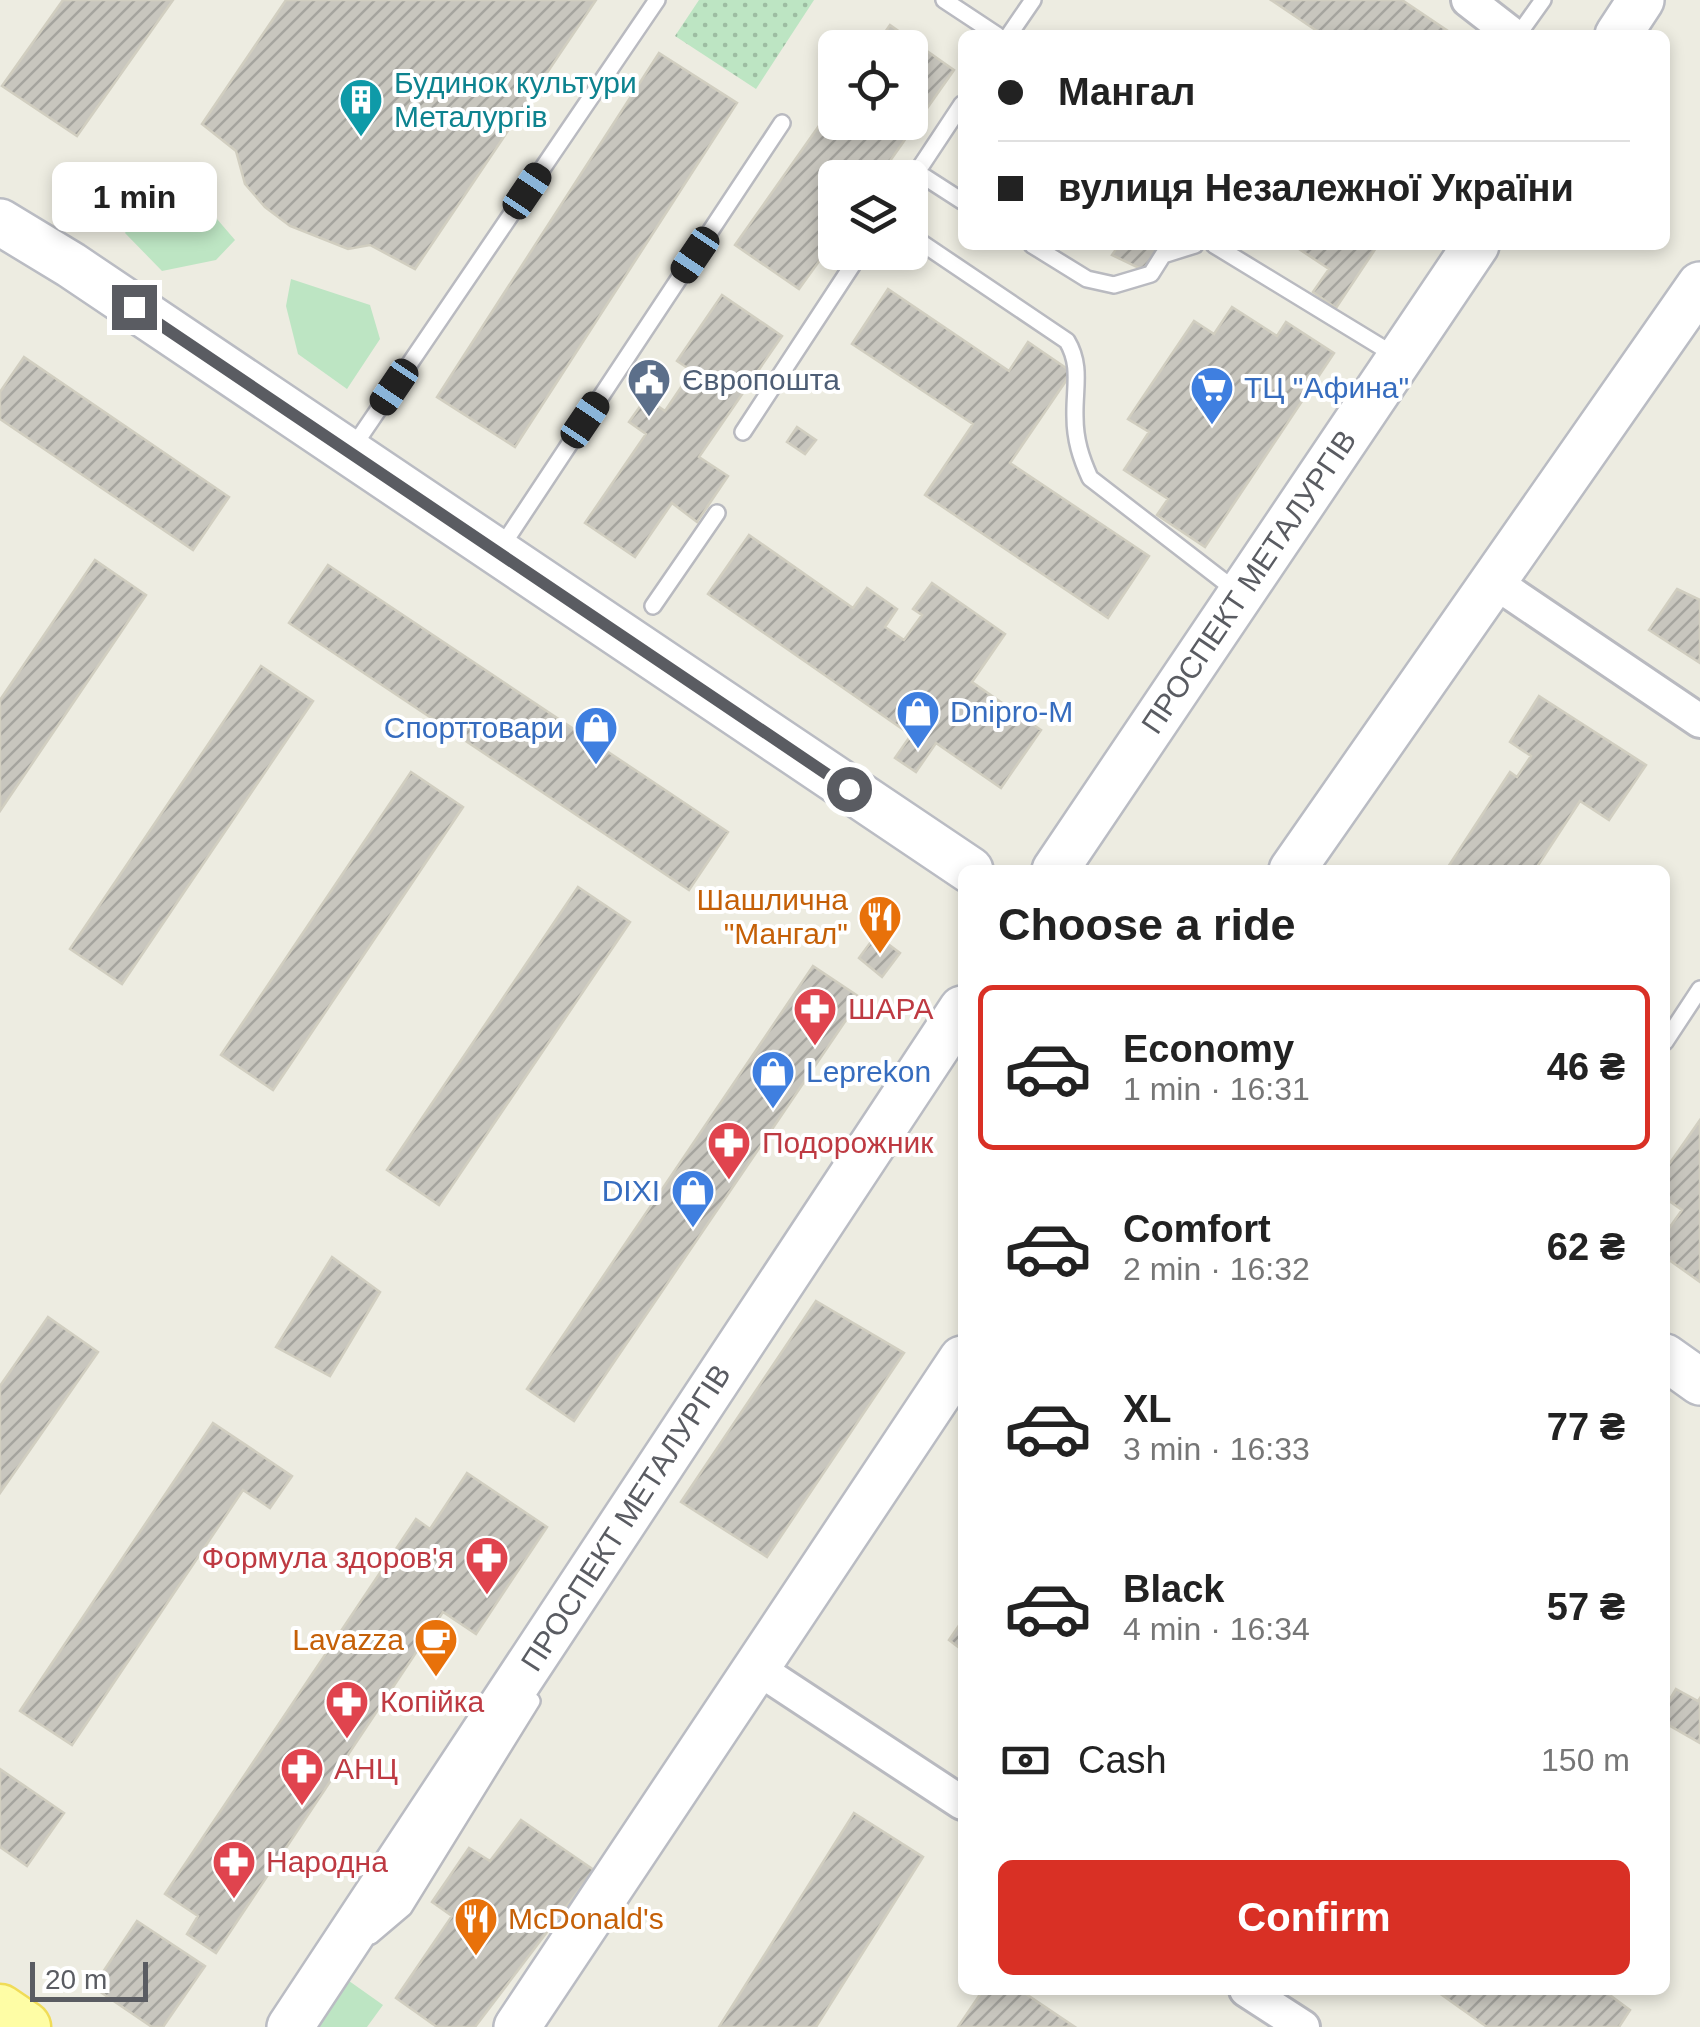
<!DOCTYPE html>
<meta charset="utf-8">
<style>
body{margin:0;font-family:Helvetica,sans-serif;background:#f6f6f6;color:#222;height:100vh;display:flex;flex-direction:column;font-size:38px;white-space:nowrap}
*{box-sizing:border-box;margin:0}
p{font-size:32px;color:#767676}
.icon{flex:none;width:55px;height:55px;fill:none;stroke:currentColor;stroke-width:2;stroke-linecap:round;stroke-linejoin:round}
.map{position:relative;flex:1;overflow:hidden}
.drawer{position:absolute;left:958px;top:865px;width:712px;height:1130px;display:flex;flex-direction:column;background:#fff;border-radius:15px;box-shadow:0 5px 15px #0003}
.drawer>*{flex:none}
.top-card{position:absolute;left:958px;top:30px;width:712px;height:220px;border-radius:15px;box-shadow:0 5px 15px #0003;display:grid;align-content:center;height:220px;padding:0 40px;background:#fff}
.controls{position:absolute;left:818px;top:30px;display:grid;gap:20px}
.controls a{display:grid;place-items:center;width:110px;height:110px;border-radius:15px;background:#fff;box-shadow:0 5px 15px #0003;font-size:50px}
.scale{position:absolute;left:30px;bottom:25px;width:118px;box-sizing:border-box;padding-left:10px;border:5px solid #5a5c62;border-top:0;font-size:28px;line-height:35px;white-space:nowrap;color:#5a5c62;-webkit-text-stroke:8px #fff;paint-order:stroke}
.end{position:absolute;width:45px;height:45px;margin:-22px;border:12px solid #5a5c62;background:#fff;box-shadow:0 0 0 5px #fff}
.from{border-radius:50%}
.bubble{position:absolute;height:70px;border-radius:15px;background:#fff;box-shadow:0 5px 15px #0003;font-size:32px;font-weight:700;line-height:70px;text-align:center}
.car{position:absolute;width:30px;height:60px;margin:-30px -15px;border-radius:12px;box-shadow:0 0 8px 2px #0007;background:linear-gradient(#222 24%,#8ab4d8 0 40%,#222 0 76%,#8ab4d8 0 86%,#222 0)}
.top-card b{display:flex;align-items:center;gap:35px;height:95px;font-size:38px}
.top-card b+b{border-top:2px solid #e0e0e0}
.top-card i{width:25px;height:25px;background:#222}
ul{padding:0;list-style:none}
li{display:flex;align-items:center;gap:30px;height:165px;margin:0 20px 15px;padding:0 20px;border:5px solid transparent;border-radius:15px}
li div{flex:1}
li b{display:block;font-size:38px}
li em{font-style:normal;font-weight:700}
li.selected{border-color:#d93025}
li>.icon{width:90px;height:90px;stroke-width:1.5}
h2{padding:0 40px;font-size:45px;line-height:120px}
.pay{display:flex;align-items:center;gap:25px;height:110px;padding:0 40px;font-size:38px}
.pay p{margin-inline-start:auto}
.action{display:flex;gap:20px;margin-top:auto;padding:20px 40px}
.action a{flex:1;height:115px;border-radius:15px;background:#d93025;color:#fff;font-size:40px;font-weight:700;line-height:115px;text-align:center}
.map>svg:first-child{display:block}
.grass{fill:#bde5c3}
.park{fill:url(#park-dots)}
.building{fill:url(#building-hatch);stroke:#d1cec0;stroke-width:2.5}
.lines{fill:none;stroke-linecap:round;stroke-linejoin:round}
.lane-casing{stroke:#b9bac0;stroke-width:20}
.street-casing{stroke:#b9bac0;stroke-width:38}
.secondary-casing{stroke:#babcc3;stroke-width:50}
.primary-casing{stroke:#f0dc57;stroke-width:55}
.lane{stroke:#fff;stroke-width:15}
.street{stroke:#fff;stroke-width:32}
.secondary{stroke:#fff;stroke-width:45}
.primary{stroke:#fefda5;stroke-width:50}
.route{stroke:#5a5c62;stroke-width:12}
.labels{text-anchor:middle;stroke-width:8;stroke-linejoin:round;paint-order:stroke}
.culture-label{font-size:30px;fill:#0d838f;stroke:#fff;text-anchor:start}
.service-label{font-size:30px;fill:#4e5e75;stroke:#fff;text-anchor:start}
.shop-label{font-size:30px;fill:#366cbe;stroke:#fff;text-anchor:start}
.street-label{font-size:30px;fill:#5a5c62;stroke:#fff}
.food-label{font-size:30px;fill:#c56008;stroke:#fff;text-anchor:end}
.health-label{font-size:30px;fill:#be3a42;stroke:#fff;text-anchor:start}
</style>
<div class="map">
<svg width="1700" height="2027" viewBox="0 0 1700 2027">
<defs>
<pattern id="park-dots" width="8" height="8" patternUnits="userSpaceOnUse" patternTransform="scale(2.5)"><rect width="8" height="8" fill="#bde5c3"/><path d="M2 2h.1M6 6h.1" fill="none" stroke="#9dbda2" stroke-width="1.8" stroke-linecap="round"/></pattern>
<pattern id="building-hatch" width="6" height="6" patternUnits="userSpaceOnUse" patternTransform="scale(2.5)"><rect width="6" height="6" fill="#c8c6be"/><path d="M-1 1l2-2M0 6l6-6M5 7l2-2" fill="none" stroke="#a5a49e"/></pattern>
</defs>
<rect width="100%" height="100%" fill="#edece1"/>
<path class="grass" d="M186 183 235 240 216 260 162 271 125 233 154 189Z
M291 279 370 305 380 339 347 389 298 354 286 306Z
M342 1976 383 2005 367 2027H306Z"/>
<path class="park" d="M699 0H814L756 89 675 36Z"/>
<path class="building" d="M63 0H173L77 136 2 86Z
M286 0H596L415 269 370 245 348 249 290 226 265 207 245 184 236 151 202 124Z
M1271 0H1402L1454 35H1323Z
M890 25 954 70 878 178H835V239L799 289 735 245 835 103V122H910V48H874Z
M659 53 737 103 515 447 437 397Z
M1119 245H1160L1143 270 1112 255Z
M1293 245H1378L1336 308 1313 292 1329 269Z
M888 289 1009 371 1028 342 1072 372 1010 463 1149 556 1108 618 925 495 973 424 852 344Z
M722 295 782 336 699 457 728 476 697 522 672 503 635 557 585 523 646 434 629 422 646 398 665 411 692 371 677 361Z
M1232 307 1277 336 1286 322 1334 353 1205 547 1157 515 1168 499 1124 470 1149 432 1128 419 1194 321 1214 334Z
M24 357 229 497 193 550 0 419V392Z
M797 427 816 440 805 454 787 442Z
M749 535 853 608 867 588 897 609 885 627 904 640 922 615 913 609 932 583 1005 634 972 682 1041 730 1001 788 936 743 916 772 895 758 911 735 708 594Z
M95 560 146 595 0 811V700Z
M328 565 728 832 689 890 289 623Z
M1677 589 1700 600V663L1649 630Z
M261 666 313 701 122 984 70 949Z
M1539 696 1646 765 1609 820 1580 801 1535 870H1446L1510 772 1517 777 1531 756 1510 742Z
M411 772 463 807 273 1090 221 1055Z
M578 887 630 922 439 1205 387 1170Z
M876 935 900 953 882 977 859 958Z
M813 966 861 998 574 1421 527 1389Z
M1700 1120V1282L1665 1257V1234L1682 1210 1665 1198V1170Z
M332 1257 380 1292 330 1376 276 1347Z
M816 1301 904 1353 767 1557 681 1502Z
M48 1317 98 1352 0 1493V1386Z
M213 1423 292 1476 270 1508 243 1490 72 1745 20 1711Z
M467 1473 547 1527 476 1634 443 1612 216 1953 187 1934 198 1916 165 1894 416 1519 430 1529Z
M962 1621V1650L949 1640Z
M1676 1689 1698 1701 1700 1698V1743L1665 1723V1707Z
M0 1769 64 1813 27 1866 0 1847Z
M854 1813 923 1857 816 2027H719Z
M521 1820 594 1870 475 2027H437L396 1998 452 1916 432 1902 469 1848 490 1861Z
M137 1921 205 1966 163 2027H152L93 1987Z
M983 1990H1020L1075 2027H958Z
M1435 1990H1603L1630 2010 1619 2027H1487Z"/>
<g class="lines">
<defs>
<path id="lane" d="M944 0 997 35
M1009 35 1033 0
M1518 35 1543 0
M962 104 917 172 962 201
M910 235 1067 341C1082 366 1074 389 1075 417 1075 440 1081 458 1090 478L1239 593
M1032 245 1087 279 1114 285 1151 274 1163 255 1195 245
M1214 245 1396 356
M743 432 861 252
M353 447 657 0
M500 549 782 123
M653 606 717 513
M1665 1042 1700 989
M371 1936 404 1908 532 1701"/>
<path id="street" d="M1468 0 1513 35
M1493 581 1700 721
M757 1668 962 1803
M1246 1990 1303 2027"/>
<path id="secondary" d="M1618 35 1641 0
M0 222 71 265 970 870
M1055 870 1476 245
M1292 870 1700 285
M1665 1357 1700 1382
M290 2027 962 1009
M517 2027 962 1359"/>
<path id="primary" d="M0 2010 25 2027"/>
</defs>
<use href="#lane" class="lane-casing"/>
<use href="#street" class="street-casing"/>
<use href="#secondary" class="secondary-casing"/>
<use href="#primary" class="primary-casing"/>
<use href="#lane" class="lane"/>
<use href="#street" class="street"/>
<use href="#secondary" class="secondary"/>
<use href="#primary" class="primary"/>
</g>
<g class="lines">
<path class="route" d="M134 307 849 789"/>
</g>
<defs>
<symbol id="building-pin" viewBox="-11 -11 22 30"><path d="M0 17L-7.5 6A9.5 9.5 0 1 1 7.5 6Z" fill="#0f9aa8" stroke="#fff"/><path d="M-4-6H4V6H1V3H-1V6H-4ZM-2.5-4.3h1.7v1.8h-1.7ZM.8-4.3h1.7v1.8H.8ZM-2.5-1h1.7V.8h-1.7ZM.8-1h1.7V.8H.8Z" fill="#fff"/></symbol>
<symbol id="civic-pin" viewBox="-11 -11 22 30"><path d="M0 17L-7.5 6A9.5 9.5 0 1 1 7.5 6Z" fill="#5c6f8a" stroke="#fff"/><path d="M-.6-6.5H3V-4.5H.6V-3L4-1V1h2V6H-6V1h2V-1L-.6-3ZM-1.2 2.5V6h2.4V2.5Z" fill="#fff"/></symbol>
<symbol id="supermarket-pin" viewBox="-11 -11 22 30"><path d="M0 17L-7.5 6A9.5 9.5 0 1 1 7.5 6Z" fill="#3f7fe0" stroke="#fff"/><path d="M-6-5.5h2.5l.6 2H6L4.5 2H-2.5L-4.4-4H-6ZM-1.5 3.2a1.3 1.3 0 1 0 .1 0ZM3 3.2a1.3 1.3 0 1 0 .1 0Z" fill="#fff"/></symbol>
<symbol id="shop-pin" viewBox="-11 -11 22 30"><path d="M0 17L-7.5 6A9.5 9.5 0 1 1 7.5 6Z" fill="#3f7fe0" stroke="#fff"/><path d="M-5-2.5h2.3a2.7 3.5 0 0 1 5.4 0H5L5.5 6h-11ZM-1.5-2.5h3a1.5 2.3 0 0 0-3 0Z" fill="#fff"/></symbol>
<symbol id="restaurant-pin" viewBox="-11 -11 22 30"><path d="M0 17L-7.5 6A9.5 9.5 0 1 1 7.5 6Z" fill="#e8710a" stroke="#fff"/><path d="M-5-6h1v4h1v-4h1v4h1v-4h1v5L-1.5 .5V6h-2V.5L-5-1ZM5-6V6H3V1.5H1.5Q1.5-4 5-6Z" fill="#fff"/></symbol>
<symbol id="pharmacy-pin" viewBox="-11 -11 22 30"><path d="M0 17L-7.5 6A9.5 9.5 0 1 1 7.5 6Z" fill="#e0444e" stroke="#fff"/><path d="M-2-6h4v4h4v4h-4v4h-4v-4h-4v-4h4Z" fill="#fff"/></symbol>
<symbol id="cafe-pin" viewBox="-11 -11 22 30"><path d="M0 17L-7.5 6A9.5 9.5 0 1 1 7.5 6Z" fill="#e8710a" stroke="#fff"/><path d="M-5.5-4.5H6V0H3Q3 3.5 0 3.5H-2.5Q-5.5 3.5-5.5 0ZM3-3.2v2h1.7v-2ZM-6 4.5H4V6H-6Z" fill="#fff"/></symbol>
</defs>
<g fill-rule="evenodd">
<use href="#building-pin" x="336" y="75" width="50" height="68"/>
<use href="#civic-pin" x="624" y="355" width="50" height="68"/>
<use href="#supermarket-pin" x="1187" y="363" width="50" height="68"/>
<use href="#shop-pin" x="893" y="687" width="50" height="68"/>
<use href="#shop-pin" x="571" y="703" width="50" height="68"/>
<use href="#restaurant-pin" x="855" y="892" width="50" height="68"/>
<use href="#pharmacy-pin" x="790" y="984" width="50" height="68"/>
<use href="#shop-pin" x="748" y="1047" width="50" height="68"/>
<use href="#pharmacy-pin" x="704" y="1118" width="50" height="68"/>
<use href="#shop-pin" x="668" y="1166" width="50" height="68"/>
<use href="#pharmacy-pin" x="462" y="1533" width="50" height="68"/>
<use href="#cafe-pin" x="411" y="1615" width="50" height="68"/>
<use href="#pharmacy-pin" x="322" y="1677" width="50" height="68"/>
<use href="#pharmacy-pin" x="277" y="1744" width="50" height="68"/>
<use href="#pharmacy-pin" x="209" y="1837" width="50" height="68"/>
<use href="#restaurant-pin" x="451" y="1894" width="50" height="68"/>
</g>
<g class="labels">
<g class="culture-label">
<text x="394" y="93">Будинок культури<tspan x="394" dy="34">Металургів</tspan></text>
</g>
<g class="service-label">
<text x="682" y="390">Європошта</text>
</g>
<g class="shop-label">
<text x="1244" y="398">ТЦ "Афина"</text>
<text x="950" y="722">Dnipro-M</text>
<text x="564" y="738" text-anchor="end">Спорттовари</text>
<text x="806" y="1082">Leprekon</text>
<text x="660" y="1201" text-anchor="end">DIXI</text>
</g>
<g class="street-label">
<text transform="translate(1249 582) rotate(-56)" y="10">ПРОСПЕКТ МЕТАЛУРГІВ</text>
<text transform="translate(626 1518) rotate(-57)" y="10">ПРОСПЕКТ МЕТАЛУРГІВ</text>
</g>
<g class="food-label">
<text x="848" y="910">Шашлична<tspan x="848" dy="34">"Мангал"</tspan></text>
<text x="404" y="1650">Lavazza</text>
<text x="508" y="1929" text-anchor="start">McDonald's</text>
</g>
<g class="health-label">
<text x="848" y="1019">ШАРА</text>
<text x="762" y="1153">Подорожник</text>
<text x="454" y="1568" text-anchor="end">Формула здоров'я</text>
<text x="380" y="1712">Копійка</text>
<text x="334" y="1779">АНЦ</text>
<text x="266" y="1872">Народна</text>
</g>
</g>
</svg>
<div class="controls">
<a><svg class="icon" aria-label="locate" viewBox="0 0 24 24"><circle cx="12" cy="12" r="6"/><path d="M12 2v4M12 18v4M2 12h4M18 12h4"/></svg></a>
<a><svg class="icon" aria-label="layers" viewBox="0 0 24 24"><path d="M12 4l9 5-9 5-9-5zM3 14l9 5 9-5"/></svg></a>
</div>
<div class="scale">20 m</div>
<i class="end from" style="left:849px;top:789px"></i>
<i class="end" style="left:134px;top:307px"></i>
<div class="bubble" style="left:52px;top:162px;width:165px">1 min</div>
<i class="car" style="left:527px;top:191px;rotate:34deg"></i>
<i class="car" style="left:695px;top:255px;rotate:214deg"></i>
<i class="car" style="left:394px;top:387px;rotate:214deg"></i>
<i class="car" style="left:585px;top:420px;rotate:34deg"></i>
<div class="top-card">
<b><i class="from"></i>Мангал</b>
<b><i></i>вулиця Незалежної України</b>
</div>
<section class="drawer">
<h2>Choose a ride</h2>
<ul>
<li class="selected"><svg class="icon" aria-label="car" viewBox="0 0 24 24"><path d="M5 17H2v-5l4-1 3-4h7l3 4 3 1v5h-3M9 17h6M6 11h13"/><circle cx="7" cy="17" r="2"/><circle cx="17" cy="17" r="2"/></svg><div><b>Economy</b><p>1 min · 16:31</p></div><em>46 ₴</em></li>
<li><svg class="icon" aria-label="car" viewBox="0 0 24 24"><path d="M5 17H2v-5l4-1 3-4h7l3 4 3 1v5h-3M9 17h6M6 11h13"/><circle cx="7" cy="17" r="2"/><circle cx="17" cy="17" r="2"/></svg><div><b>Comfort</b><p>2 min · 16:32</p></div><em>62 ₴</em></li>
<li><svg class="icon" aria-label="car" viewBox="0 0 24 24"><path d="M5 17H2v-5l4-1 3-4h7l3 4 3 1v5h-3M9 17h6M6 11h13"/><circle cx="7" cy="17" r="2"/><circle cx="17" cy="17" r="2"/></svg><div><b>XL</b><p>3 min · 16:33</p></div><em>77 ₴</em></li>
<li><svg class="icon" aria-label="car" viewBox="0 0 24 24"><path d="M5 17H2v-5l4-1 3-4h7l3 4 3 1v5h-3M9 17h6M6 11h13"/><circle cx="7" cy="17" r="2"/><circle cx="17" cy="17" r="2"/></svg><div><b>Black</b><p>4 min · 16:34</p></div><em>57 ₴</em></li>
</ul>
<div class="pay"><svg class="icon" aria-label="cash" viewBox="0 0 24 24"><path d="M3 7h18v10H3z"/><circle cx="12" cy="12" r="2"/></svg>Cash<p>150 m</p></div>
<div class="action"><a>Confirm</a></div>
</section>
</div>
